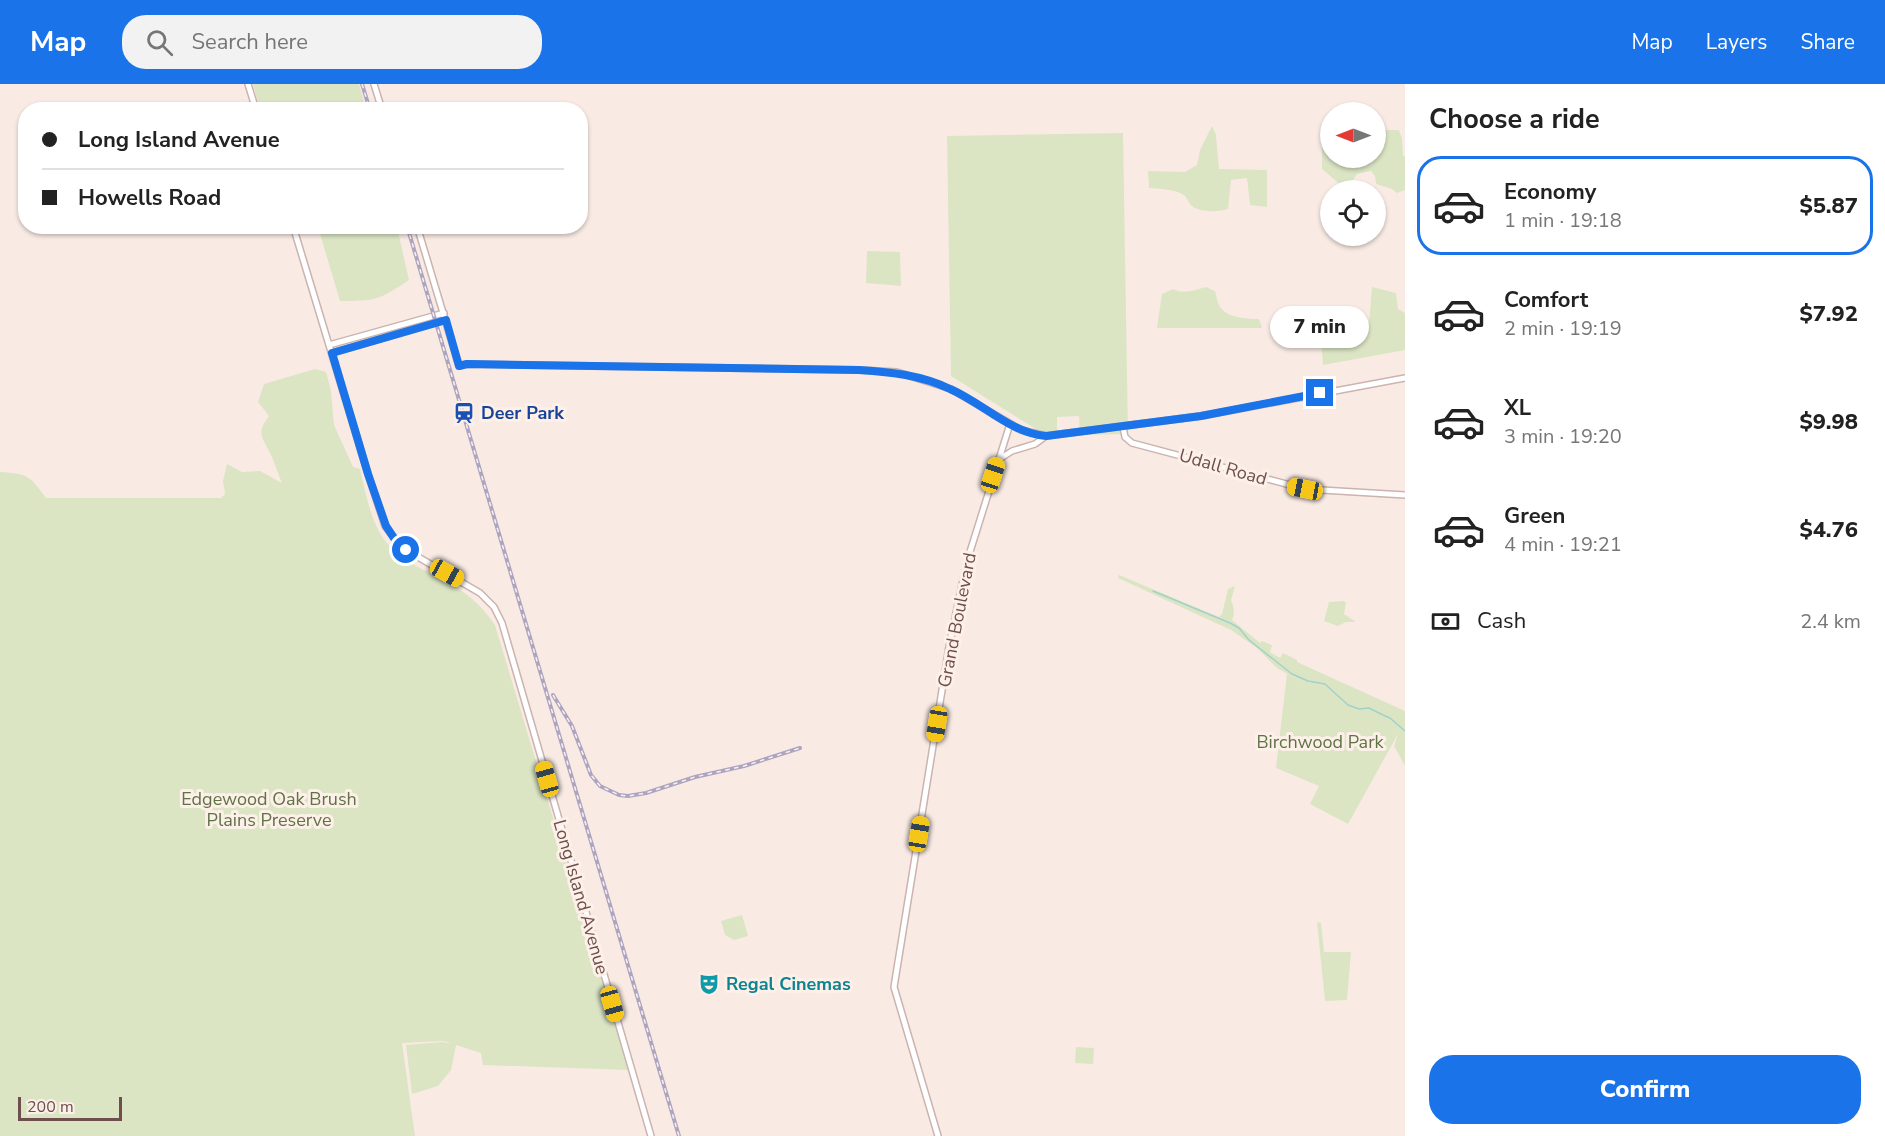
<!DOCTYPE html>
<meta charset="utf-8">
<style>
body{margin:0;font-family:"Nunito Sans",sans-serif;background:#f2f2f2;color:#222;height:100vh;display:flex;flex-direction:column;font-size:22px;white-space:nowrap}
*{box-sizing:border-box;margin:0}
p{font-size:20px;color:#767676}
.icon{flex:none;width:33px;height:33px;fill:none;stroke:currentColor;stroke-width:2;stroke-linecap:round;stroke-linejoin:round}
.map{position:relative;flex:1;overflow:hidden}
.side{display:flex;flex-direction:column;background:#fff;width:480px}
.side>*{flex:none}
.guide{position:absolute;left:18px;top:18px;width:570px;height:132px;border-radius:24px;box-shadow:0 2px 4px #0004;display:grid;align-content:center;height:132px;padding:0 24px;background:#fff}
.needle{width:39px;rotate:270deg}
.tools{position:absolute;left:1320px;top:18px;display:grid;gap:12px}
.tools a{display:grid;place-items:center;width:66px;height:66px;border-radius:50%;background:#fff;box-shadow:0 2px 4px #0004;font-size:30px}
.scale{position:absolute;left:18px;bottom:15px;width:104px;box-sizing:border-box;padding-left:6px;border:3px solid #6e4f4d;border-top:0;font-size:16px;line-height:21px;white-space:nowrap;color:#6e4f4d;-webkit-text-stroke:4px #fdf0e9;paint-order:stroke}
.end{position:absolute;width:27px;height:27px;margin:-14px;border:8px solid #1a73e8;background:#fff;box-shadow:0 0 0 3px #fff}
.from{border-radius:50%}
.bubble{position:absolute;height:42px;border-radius:21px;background:#fff;box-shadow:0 2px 4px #0004;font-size:20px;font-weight:800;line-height:42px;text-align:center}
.car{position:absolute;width:18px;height:36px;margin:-18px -9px;border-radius:8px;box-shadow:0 0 4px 2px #0007;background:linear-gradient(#f5c518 24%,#345 0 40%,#f5c518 0 76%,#345 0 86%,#f5c518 0)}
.guide b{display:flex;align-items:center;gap:21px;height:57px;font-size:22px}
.guide b+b{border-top:2px solid #e0e0e0}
.guide i{width:15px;height:15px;background:#222}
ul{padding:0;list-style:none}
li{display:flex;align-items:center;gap:18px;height:99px;margin:0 12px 9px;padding:0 12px;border:3px solid transparent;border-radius:24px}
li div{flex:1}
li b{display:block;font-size:22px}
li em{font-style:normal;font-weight:800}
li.selected{border-color:#1a73e8}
li>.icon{width:54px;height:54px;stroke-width:1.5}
h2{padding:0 24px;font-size:27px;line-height:72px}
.pay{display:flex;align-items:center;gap:15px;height:66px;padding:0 24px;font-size:22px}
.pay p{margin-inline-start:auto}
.button{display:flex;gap:12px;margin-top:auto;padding:12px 24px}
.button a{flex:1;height:69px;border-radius:24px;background:#1a73e8;color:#fff;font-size:24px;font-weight:800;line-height:69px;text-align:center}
header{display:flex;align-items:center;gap:36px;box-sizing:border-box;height:84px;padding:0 30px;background:#1a73e8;color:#fff}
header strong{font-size:28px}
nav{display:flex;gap:33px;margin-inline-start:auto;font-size:21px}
.search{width:420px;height:54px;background:#f2f2f2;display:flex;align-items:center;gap:15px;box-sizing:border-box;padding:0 21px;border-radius:24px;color:#767676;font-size:22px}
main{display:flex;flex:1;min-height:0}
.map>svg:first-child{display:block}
.green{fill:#dbe5c4}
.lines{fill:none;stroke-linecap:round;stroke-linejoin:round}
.stream{stroke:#a2d1cb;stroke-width:1.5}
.tertiary-casing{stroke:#cbb3af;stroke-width:8}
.tertiary{stroke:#fff;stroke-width:5}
.rail-casing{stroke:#aca4c1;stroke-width:4}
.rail{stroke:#fdf0e9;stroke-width:1.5;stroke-dasharray:4.5;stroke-linecap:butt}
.route{stroke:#1a73e8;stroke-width:8}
.labels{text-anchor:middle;stroke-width:6;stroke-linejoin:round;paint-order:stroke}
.transit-label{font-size:18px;font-weight:bold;fill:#164399;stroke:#fdf0e9;text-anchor:start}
.street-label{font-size:18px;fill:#6e4f4d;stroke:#fdf0e9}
.park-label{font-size:18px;fill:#607346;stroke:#fdf0e9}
.culture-label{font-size:18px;font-weight:bold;fill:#0d838f;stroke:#fdf0e9;text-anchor:start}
</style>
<header>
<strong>Map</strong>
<div class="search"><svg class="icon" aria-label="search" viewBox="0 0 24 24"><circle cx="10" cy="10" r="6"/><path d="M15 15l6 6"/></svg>Search here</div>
<nav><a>Map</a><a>Layers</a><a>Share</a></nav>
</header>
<main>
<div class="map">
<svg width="1405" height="1052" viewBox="0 0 1405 1052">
<rect width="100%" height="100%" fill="#f9ebe4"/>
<path class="green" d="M253 0H359L366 25H260Z
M1212 42 1216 51 1219 85 1267 86V123L1250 121 1247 94 1231 96 1228 125C1219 128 1198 129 1191 121 1187 117 1187 112 1182 110 1172 105 1160 105 1149 104L1148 87 1185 88 1197 81 1200 66Z
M1322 44H1330V74H1376V52L1382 46H1399L1402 55 1403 71 1405 73V106L1397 109 1392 105 1376 100 1375 92 1371 87 1357 90 1353 96 1342 102 1322 85Z
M1123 49 1128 350 1080 351 1079 332 1057 333V347H1039L951 292 947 52Z
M318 143H397L409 196C379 216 376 217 340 217Z
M867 167 900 168 901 202 866 199Z
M1206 203 1215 207C1216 211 1217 217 1219 221 1225 234 1247 235 1259 235L1262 244H1157L1162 210 1173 205C1184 211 1195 206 1206 203Z
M1372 203 1396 209 1398 225 1405 229V266L1323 281 1320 240H1369Z
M315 285 326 288 331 307 334 341 353 383 360 385C366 410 370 437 386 458 404 482 432 487 456 503 472 513 484 525 495 541L629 986 483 981 481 969 456 961 451 986 438 1002 412 1010 406 961 443 958 453 960 444 957 402 959 415 1052H0V388C29 390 29 391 46 414H221L225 410 223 397 227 380 242 388 260 387 282 399C278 390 275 380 271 371 263 353 255 351 269 332L258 318 264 300Z
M1119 491 1219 533 1222 530 1228 505 1235 502 1231 516C1234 523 1235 528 1232 536L1260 559 1262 557 1272 561 1270 568 1280 574 1283 569 1297 576V578L1405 627V682L1394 662 1398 650 1348 740 1310 720 1319 702 1276 684 1287 590 1307 601 1277 584 1257 564 1231 546 1118 494Z
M1344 517 1346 519 1344 530 1356 538H1346L1338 542 1324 537 1329 518Z
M742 831 748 852 734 856 725 851 721 837Z
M1317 838 1321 839 1324 868H1351L1347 916 1325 917Z
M1076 963 1094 964 1093 980 1075 979Z"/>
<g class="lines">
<path class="stream" d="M1153 507 1230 539 1239 544 1249 556 1292 590 1308 597 1325 600 1348 621 1359 625 1369 624 1383 631 1390 634 1405 647"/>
<defs>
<path id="tertiary" d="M248 0 256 26
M374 0 382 26
M293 142 368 390 385 442 394 454 406 466 480 509 494 523 502 539 651 1052
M417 142 459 282 467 280 859 286 897 288 951 305 1021 346 1046 352 1201 332 1405 294
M329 261 444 229
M332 269 446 236
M1123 343 1125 353 1132 359 1305 405 1405 411
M998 376 1012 367 1035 360 1046 352
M938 1052 894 903 949 563 961 505 969 471 1010 340"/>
</defs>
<use href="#tertiary" class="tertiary-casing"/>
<use href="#tertiary" class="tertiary"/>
<defs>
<path id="rail" d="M362 0 370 26
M407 142 679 1052
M553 611 572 642 591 691 600 702 619 711 628 712 646 709 695 693 744 682 800 664"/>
</defs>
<use href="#rail" class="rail-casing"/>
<use href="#rail" class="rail"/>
</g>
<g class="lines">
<path class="route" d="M406 466 394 454 386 442 368 390 332 269 446 236 459 282 467 280 859 286C891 288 921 291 950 305 983 319 1010 349 1046 352L1201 332 1320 309"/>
</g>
<defs>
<symbol id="station-bare" viewBox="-9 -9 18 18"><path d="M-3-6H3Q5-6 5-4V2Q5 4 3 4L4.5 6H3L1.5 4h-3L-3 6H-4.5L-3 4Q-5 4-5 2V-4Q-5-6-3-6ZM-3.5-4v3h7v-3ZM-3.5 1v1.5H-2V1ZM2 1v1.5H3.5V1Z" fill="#1a4fb4" stroke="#fdf0e9" stroke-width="2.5" paint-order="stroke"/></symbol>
<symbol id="theatre-bare" viewBox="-9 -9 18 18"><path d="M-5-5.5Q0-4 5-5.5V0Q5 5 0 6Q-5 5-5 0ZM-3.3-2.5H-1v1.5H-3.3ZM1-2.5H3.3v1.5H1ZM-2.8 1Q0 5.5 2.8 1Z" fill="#0f9aa8" stroke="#fdf0e9" stroke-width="2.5" paint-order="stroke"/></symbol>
</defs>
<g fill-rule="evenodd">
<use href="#station-bare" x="449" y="314" width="30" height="30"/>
<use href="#theatre-bare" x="694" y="885" width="30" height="30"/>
</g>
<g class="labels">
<g class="transit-label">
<text x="481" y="335">Deer Park</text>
</g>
<g class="street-label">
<text transform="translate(1223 383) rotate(16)" y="6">Udall Road</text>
<text transform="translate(957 536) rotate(-79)" y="6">Grand Boulevard</text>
<text transform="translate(581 813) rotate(74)" y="6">Long Island Avenue</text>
</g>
<g class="park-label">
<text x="1320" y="664">Birchwood Park</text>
<text x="269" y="721">Edgewood Oak Brush<tspan x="269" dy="21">Plains Preserve</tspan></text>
</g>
<g class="culture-label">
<text x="726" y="906">Regal Cinemas</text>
</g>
</g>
</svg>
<div class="tools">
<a><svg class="needle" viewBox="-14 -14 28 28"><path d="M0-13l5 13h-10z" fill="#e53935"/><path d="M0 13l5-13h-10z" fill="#767676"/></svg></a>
<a><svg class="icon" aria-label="locate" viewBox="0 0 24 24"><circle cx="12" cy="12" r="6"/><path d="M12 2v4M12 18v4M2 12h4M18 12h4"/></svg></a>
</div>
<div class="scale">200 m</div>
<i class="end from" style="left:406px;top:466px"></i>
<i class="end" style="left:1320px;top:309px"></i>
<div class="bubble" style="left:1270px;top:222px;width:99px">7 min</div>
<i class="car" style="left:993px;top:391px;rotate:18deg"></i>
<i class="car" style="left:1305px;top:405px;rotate:281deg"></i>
<i class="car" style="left:447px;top:489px;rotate:119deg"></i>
<i class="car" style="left:937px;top:640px;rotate:189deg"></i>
<i class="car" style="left:547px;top:695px;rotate:344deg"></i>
<i class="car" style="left:919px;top:750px;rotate:9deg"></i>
<i class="car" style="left:612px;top:920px;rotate:164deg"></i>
<div class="guide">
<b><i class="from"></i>Long Island Avenue</b>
<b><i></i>Howells Road</b>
</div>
</div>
<section class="side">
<h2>Choose a ride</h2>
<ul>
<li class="selected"><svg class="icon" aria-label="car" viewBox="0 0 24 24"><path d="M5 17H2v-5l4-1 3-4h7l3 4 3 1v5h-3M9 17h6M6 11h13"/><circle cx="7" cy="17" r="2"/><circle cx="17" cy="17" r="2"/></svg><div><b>Economy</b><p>1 min · 19:18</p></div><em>$5.87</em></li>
<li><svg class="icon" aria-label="car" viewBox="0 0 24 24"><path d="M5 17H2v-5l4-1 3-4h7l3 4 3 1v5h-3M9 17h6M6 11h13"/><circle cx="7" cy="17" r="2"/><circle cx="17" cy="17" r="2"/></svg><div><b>Comfort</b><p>2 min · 19:19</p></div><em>$7.92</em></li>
<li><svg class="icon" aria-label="car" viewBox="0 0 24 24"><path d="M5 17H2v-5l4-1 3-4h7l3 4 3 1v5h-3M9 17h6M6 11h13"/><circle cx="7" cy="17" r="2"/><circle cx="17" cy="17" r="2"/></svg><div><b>XL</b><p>3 min · 19:20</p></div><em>$9.98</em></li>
<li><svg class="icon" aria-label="car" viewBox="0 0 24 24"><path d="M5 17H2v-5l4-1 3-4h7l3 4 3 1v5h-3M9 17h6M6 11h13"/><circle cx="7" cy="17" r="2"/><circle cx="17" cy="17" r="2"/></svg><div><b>Green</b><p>4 min · 19:21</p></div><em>$4.76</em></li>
</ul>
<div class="pay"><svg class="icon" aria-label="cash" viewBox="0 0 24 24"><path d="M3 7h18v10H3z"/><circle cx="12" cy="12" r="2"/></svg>Cash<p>2.4 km</p></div>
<div class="button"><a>Confirm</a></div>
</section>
</main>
